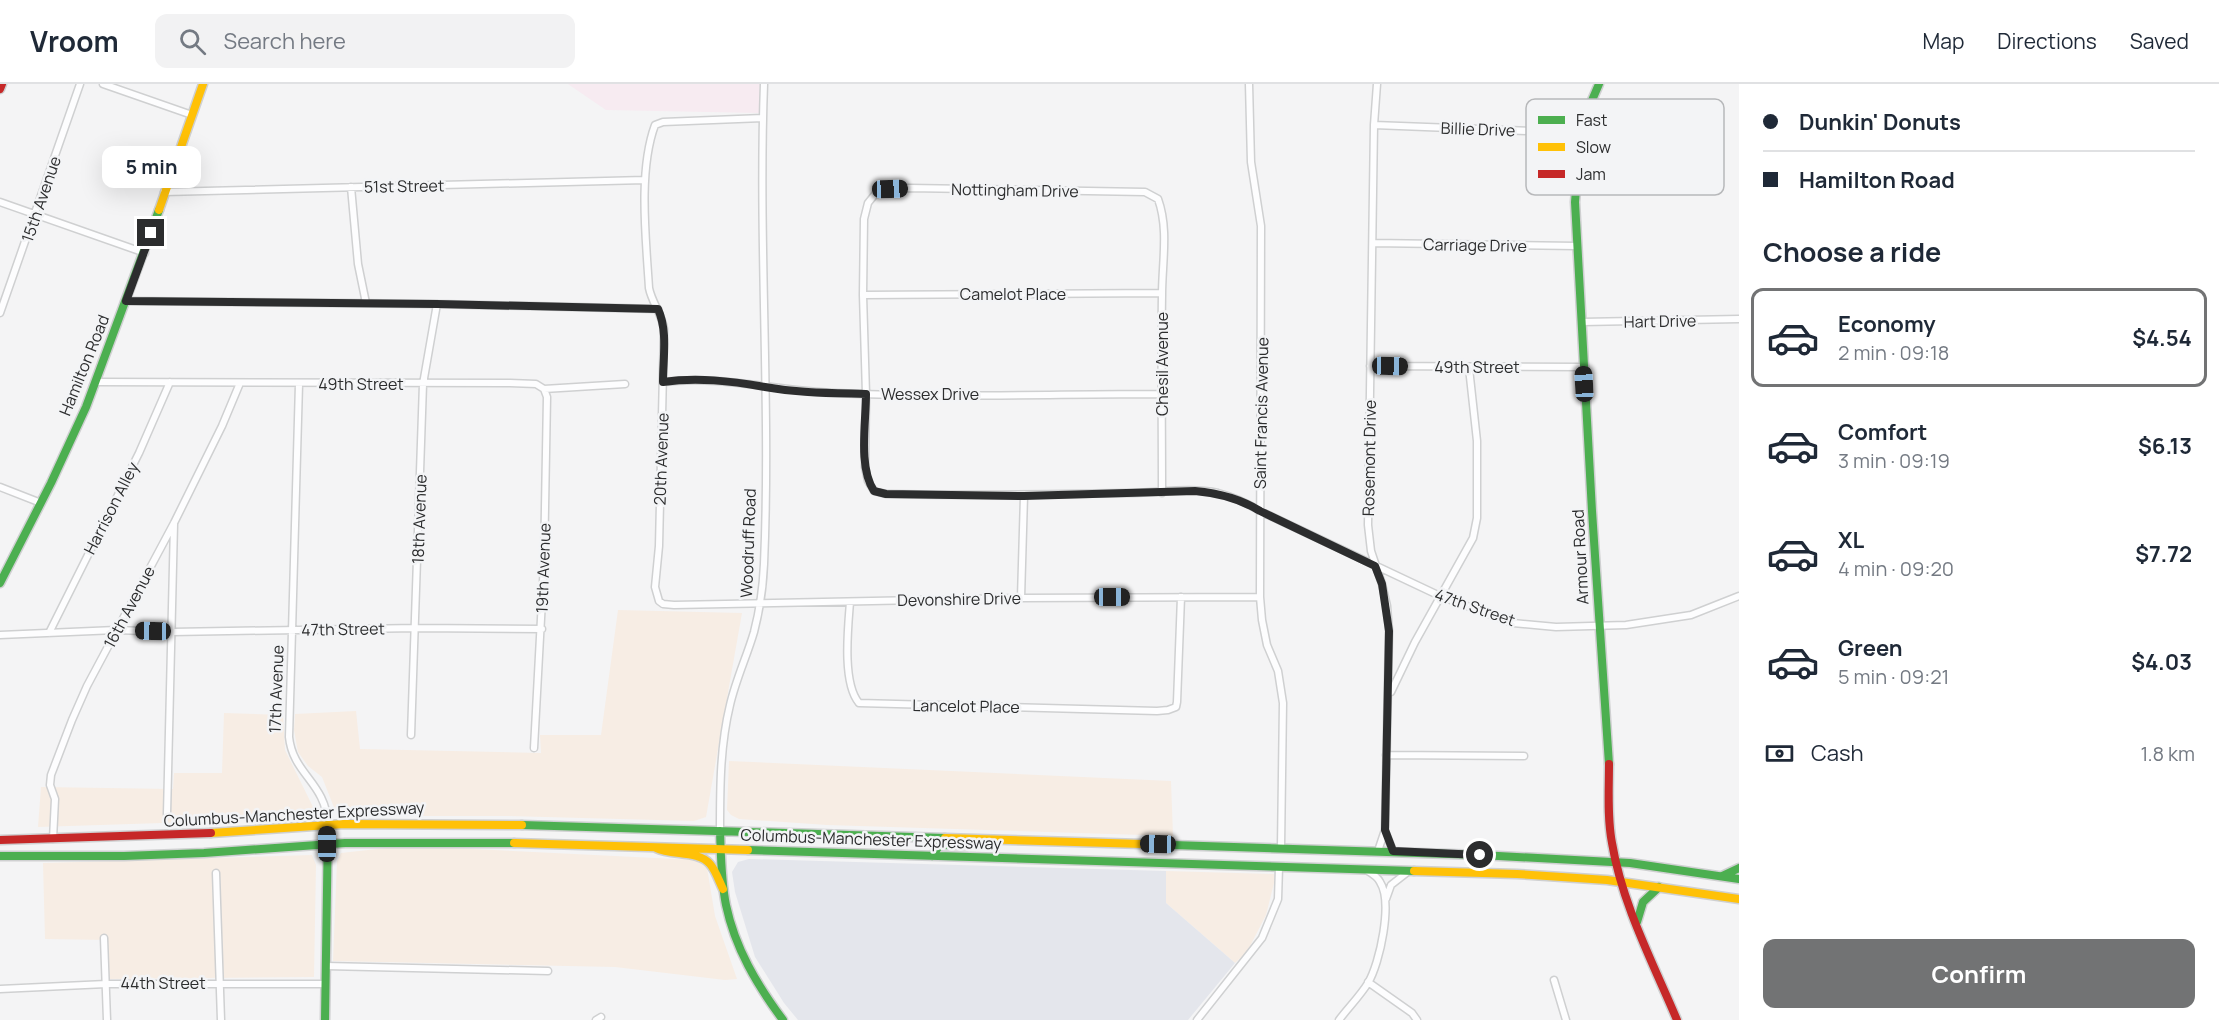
<!DOCTYPE html>
<meta charset="utf-8">
<style>
body{margin:0;font-family:Manrope,sans-serif;background:#f2f2f3;color:#1f2937;height:100vh;display:flex;flex-direction:column;font-size:22px;white-space:nowrap}
*{box-sizing:border-box;margin:0}
p{font-size:20px;color:#747a83}
.icon{flex:none;width:33px;height:33px;fill:none;stroke:currentColor;stroke-width:2;stroke-linecap:round;stroke-linejoin:round}
.map{position:relative;flex:1;overflow:hidden}
.sheet{display:flex;flex-direction:column;background:#fff;width:480px}
.sheet>*{flex:none}
.guide{display:grid;align-content:center;height:132px;padding:0 24px;background:#fff}
.end{position:absolute;width:27px;height:27px;margin:-14px;border:8px solid #2c2d2e;background:#fff;box-shadow:0 0 0 3px #fff}
.from{border-radius:50%}
.bubble{position:absolute;height:42px;border-radius:12px;background:#fff;box-shadow:0 6px 24px #0002;font-size:20px;font-weight:700;line-height:42px;text-align:center}
.car{position:absolute;width:18px;height:36px;margin:-18px -9px;border-radius:8px;box-shadow:0 0 4px 2px #0007;background:linear-gradient(#222 24%,#8ab4d8 0 40%,#222 0 76%,#8ab4d8 0 86%,#222 0)}
.guide b{display:flex;align-items:center;gap:21px;height:57px;font-size:22px}
.guide b+b{border-top:2px solid #e0e1e3}
.guide i{width:15px;height:15px;background:#1f2937}
ul{padding:0;list-style:none}
li{display:flex;align-items:center;gap:18px;height:99px;margin:0 12px 9px;padding:0 12px;border:3px solid transparent;border-radius:12px}
li div{flex:1}
li b{display:block;font-size:22px}
li em{font-style:normal;font-weight:700}
li.current{border-color:#727374}
li>.icon{width:54px;height:54px;stroke-width:1.5}
h2{padding:0 24px;font-size:27px;line-height:72px}
.pay{display:flex;align-items:center;gap:15px;height:66px;padding:0 24px;font-size:22px}
.pay p{margin-inline-start:auto}
.button{display:flex;gap:12px;margin-top:auto;padding:12px 24px}
.button a{flex:1;height:69px;border-radius:12px;background:#727374;color:#fff;font-size:24px;font-weight:700;line-height:69px;text-align:center}
header{display:flex;align-items:center;gap:36px;box-sizing:border-box;height:84px;padding:0 30px;background:#fff;border-bottom:2px solid #e0e1e3}
header strong{font-size:28px}
nav{display:flex;gap:33px;margin-inline-start:auto;font-size:21px}
.search{width:420px;height:54px;background:#f2f2f3;display:flex;align-items:center;gap:15px;box-sizing:border-box;padding:0 21px;border-radius:12px;color:#747a83;font-size:22px}
main{display:flex;flex:1;min-height:0}
.map>svg:first-child{display:block}
.commercial{fill:#f7ede4}
.built{fill:#e4e6ec}
.education{fill:#f7ebf1}
.lines{fill:none;stroke-linecap:round;stroke-linejoin:round}
.street-casing{stroke:#cfd0d1;stroke-width:9}
.fast-casing{stroke:#cfd0d1;stroke-width:11}
.slow-casing{stroke:#cfd0d1;stroke-width:11}
.jam-casing{stroke:#cfd0d1;stroke-width:11}
.street{stroke:#fdfdfe;stroke-width:6}
.fast{stroke:#4caf50;stroke-width:8}
.slow{stroke:#ffc107;stroke-width:8}
.jam{stroke:#c62828;stroke-width:8}
.route{stroke:#2c2d2e;stroke-width:8}
.labels{text-anchor:middle;stroke-width:5;stroke-linejoin:round;paint-order:stroke}
.street-label{font-size:16px;fill:#2c2d2e;stroke:#f3f4f6}
.key{fill:#f3f4f6;stroke:#b7b8ba;stroke-width:1.5}
.key-label{font-size:16px;fill:#2c2d2e}
</style>
<header>
<strong>Vroom</strong>
<div class="search"><svg class="icon" aria-label="search" viewBox="0 0 24 24"><circle cx="10" cy="10" r="6"/><path d="M15 15l6 6"/></svg>Search here</div>
<nav><a>Map</a><a>Directions</a><a>Saved</a></nav>
</header>
<main>
<div class="map">
<svg width="1739" height="936" viewBox="0 0 1739 936">
<rect width="100%" height="100%" fill="#f4f4f5"/>
<path class="commercial" d="M618 526 742 529 706 733 694 737 506 732H347L335 726 322 693 308 682 298 668 294 646 295 630 356 627 360 665 541 669 540 651H601Z
M224 629 283 631 285 666 315 727 314 734 38 743 41 703 173 705 174 689H222Z
M729 677 1171 697 1173 752 827 741 739 735 731 731 727 726Z
M386 764H452L696 776 707 784 715 832 737 895 725 896 615 883 333 877 337 777 341 769Z
M312 771 316 781 314 893 108 895V856L45 855 43 779Z
M1166 787 1274 790V799L1266 831 1247 868 1235 879 1166 819Z"/>
<path class="built" d="M749 775 1166 787V819L1235 879 1188 936H798L784 919 755 873 735 808 732 788 738 778Z"/>
<path class="education" d="M568 0H760L759 29 606 26Z"/>
<g class="lines">
<defs>
<path id="street" d="M103 0 192 31
M1249 0 1251 78 1261 142 1260 513 1262 536 1267 561 1278 587 1283 619 1281 763
M1377 0 1374 41 1368 441 1371 467 1382 500 1387 522 1389 547 1385 746 1378 767
M763 34 663 38 655 41C638 87 646 155 649 204 652 219 662 230 664 245L659 462 655 503 659 517 663 520 674 521 1021 514 1260 513
M1374 41 1581 49
M351 103 358 180 366 219
M164 108 645 96
M0 118 145 169
M1373 159 1577 162
M863 211 1162 209
M126 217 437 220 658 225
M0 229 80 0
M1582 238 1739 235
M1370 282 1583 283
M96 298 510 299 536 300 544 305 625 300
M663 298C721 291 777 307 835 309 943 314 1053 310 1162 310
M299 300 289 653C293 691 326 698 328 741
M0 403 41 419
M1162 409C1162 343 1161 277 1162 211 1162 179 1169 145 1158 115L1145 108 909 104 890 105 876 109 868 119 864 135 863 211 866 310 865 383 868 397 874 407 886 410C966 412 1047 410 1127 409 1157 409 1190 403 1218 409 1234 413 1247 419 1260 427L1440 512 1513 539 1556 543 1626 541 1691 531 1739 512
M1021 514 1024 412
M850 518C848 544 842 599 859 619L1157 627 1168 626 1176 623 1177 618 1181 513
M49 549 139 369 170 298
M0 551 116 546 172 548 416 544 542 545
M1391 608 1415 558 1473 454 1477 434V357L1469 284
M411 651 423 300 437 220
M534 664 544 479 547 313 544 305
M1386 671 1524 672
M167 730 174 440
M720 747C720 704 720 662 730 621 736 595 747 572 754 548 760 525 763 503 764 480 771 320 758 160 764 0
M1385 747 1393 767
M53 755 55 715 50 701 51 691 72 636 87 602 174 439 222 342 240 299
M216 789 221 936
M1386 815 1391 801 1409 787
M104 854 107 936
M326 882 548 887
M1554 896 1566 936
M1368 898 1412 929 1417 936
M0 905 106 900H325
M596 936 601 933
M1197 936 1262 854 1278 815 1279 783
M1339 936C1348 924 1360 912 1368 899 1380 879 1393 818 1380 798 1377 792 1371 789 1366 786"/>
<path id="fast" d="M1599 0 1587 28 1580 58 1575 118 1592 427 1609 680
M0 499 51 399 86 323 159 126
M522 741 945 754
M720 747C721 772 721 797 726 821 735 864 757 901 783 936
M1142 760 1480 771 1630 779 1739 795
M748 766 1414 787
M0 772H124L204 769 345 759H514
M932 772 940 761H965
M1722 792 1739 784
M1637 838 1643 818 1659 803
M325 936 328 741"/>
<path id="slow" d="M159 126 203 0
M211 749 344 740 522 741
M945 754 1142 760
M514 759 748 766
M656 764C672 772 698 766 710 780 716 787 719 797 723 805
M1414 787 1517 790 1607 796 1739 815"/>
<path id="jam" d="M0 5 2 0
M1609 680C1609 706 1607 733 1612 759 1622 820 1653 879 1677 936
M0 756 211 749"/>
</defs>
<use href="#street" class="street-casing"/>
<use href="#fast" class="fast-casing"/>
<use href="#slow" class="slow-casing"/>
<use href="#jam" class="jam-casing"/>
<use href="#street" class="street"/>
<use href="#fast" class="fast"/>
<use href="#slow" class="slow"/>
<use href="#jam" class="jam"/>
</g>
<g class="lines">
<path class="route" d="M151 149 126 217 437 220 658 225C668 247 663 274 663 298 697 293 731 297 765 303 798 309 833 309 866 310 866 339 858 383 874 407L886 410 1024 412 1195 407C1219 409 1239 414 1260 427L1375 482 1382 500 1389 547 1385 746 1393 767 1480 771"/>
</g>
<g class="labels">
<g class="street-label">
<text transform="translate(1478 45) rotate(2)" y="6">Billie Drive</text>
<text transform="translate(404 102) rotate(-1)" y="6">51st Street</text>
<text transform="translate(1015 106) rotate(1)" y="6">Nottingham Drive</text>
<text transform="translate(41 115) rotate(-71)" y="6">15th Avenue</text>
<text transform="translate(1475 161) rotate(1)" y="6">Carriage Drive</text>
<text x="1013" y="216">Camelot Place</text>
<text transform="translate(1660 237) rotate(-1)" y="6">Hart Drive</text>
<text transform="translate(1162 280) rotate(-90)" y="6">Chesil Avenue</text>
<text transform="translate(84 281) rotate(-68)" y="6">Hamilton Road</text>
<text x="1477" y="289">49th Street</text>
<text x="361" y="306">49th Street</text>
<text x="930" y="316">Wessex Drive</text>
<text transform="translate(1261 329) rotate(-89)" y="6">Saint Francis Avenue</text>
<text transform="translate(1369 374) rotate(-89)" y="6">Rosemont Drive</text>
<text transform="translate(661 375) rotate(-88)" y="6">20th Avenue</text>
<text transform="translate(111 424) rotate(-63)" y="6">Harrison Alley</text>
<text transform="translate(419 435) rotate(-88)" y="6">18th Avenue</text>
<text transform="translate(748 459) rotate(-88)" y="6">Woodruff Road</text>
<text transform="translate(1580 473) rotate(-93)" y="6">Armour Road</text>
<text transform="translate(543 484) rotate(-88)" y="6">19th Avenue</text>
<text transform="translate(959 515) rotate(-1)" y="6">Devonshire Drive</text>
<text transform="translate(129 523) rotate(-62)" y="6">16th Avenue</text>
<text transform="translate(1475 523) rotate(19)" y="6">47th Street</text>
<text transform="translate(343 545) rotate(-1)" y="6">47th Street</text>
<text transform="translate(276 605) rotate(-88)" y="6">17th Avenue</text>
<text transform="translate(966 622) rotate(1)" y="6">Lancelot Place</text>
<text transform="translate(294 730) rotate(-3)" y="6">Columbus-Manchester Expressway</text>
<text transform="translate(871 755) rotate(2)" y="6">Columbus-Manchester Expressway</text>
<text x="163" y="905">44th Street</text>
</g>
</g>
<rect x="1526" y="15" width="198" height="96" rx="9" class="key"/>
<rect x="1538" y="32" width="27" height="8" fill="#4caf50"/>
<rect x="1538" y="59" width="27" height="8" fill="#ffc107"/>
<rect x="1538" y="86" width="27" height="8" fill="#c62828"/>
<g class="key-label">
<text x="1576" y="42">Fast</text>
<text x="1576" y="69">Slow</text>
<text x="1576" y="96">Jam</text>
</g>
</svg>
<i class="end from" style="left:1480px;top:771px"></i>
<i class="end" style="left:151px;top:149px"></i>
<div class="bubble" style="left:102px;top:62px;width:99px">5 min</div>
<i class="car" style="left:890px;top:105px;rotate:88deg"></i>
<i class="car" style="left:1390px;top:282px;rotate:91deg"></i>
<i class="car" style="left:1584px;top:300px;rotate:357deg"></i>
<i class="car" style="left:1112px;top:513px;rotate:90deg"></i>
<i class="car" style="left:153px;top:547px;rotate:271deg"></i>
<i class="car" style="left:327px;top:760px;rotate:0deg"></i>
<i class="car" style="left:1158px;top:760px;rotate:271deg"></i>
</div>
<section class="sheet">
<div class="guide">
<b><i class="from"></i>Dunkin' Donuts</b>
<b><i></i>Hamilton Road</b>
</div>
<h2>Choose a ride</h2>
<ul>
<li class="current"><svg class="icon" aria-label="car" viewBox="0 0 24 24"><path d="M5 17H2v-5l4-1 3-4h7l3 4 3 1v5h-3M9 17h6M6 11h13"/><circle cx="7" cy="17" r="2"/><circle cx="17" cy="17" r="2"/></svg><div><b>Economy</b><p>2 min · 09:18</p></div><em>$4.54</em></li>
<li><svg class="icon" aria-label="car" viewBox="0 0 24 24"><path d="M5 17H2v-5l4-1 3-4h7l3 4 3 1v5h-3M9 17h6M6 11h13"/><circle cx="7" cy="17" r="2"/><circle cx="17" cy="17" r="2"/></svg><div><b>Comfort</b><p>3 min · 09:19</p></div><em>$6.13</em></li>
<li><svg class="icon" aria-label="car" viewBox="0 0 24 24"><path d="M5 17H2v-5l4-1 3-4h7l3 4 3 1v5h-3M9 17h6M6 11h13"/><circle cx="7" cy="17" r="2"/><circle cx="17" cy="17" r="2"/></svg><div><b>XL</b><p>4 min · 09:20</p></div><em>$7.72</em></li>
<li><svg class="icon" aria-label="car" viewBox="0 0 24 24"><path d="M5 17H2v-5l4-1 3-4h7l3 4 3 1v5h-3M9 17h6M6 11h13"/><circle cx="7" cy="17" r="2"/><circle cx="17" cy="17" r="2"/></svg><div><b>Green</b><p>5 min · 09:21</p></div><em>$4.03</em></li>
</ul>
<div class="pay"><svg class="icon" aria-label="cash" viewBox="0 0 24 24"><path d="M3 7h18v10H3z"/><circle cx="12" cy="12" r="2"/></svg>Cash<p>1.8 km</p></div>
<div class="button"><a>Confirm</a></div>
</section>
</main>
